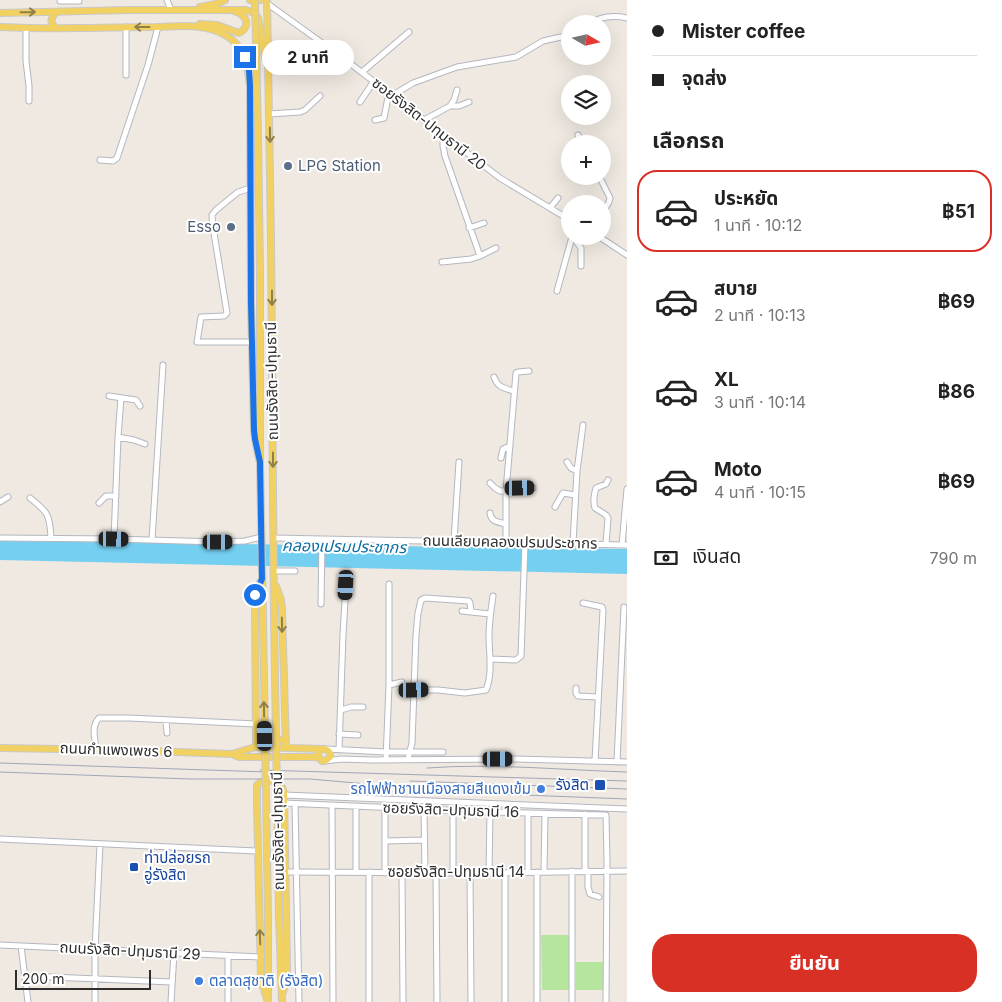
<!DOCTYPE html>
<html lang="th">
<meta charset="utf-8">
<style>
body{margin:0;font-family:Inter,"Noto Sans Thai",sans-serif;background:#f6f6f6;color:#222;height:100vh;display:flex;flex-direction:column;font-size:19px;white-space:nowrap}
*{box-sizing:border-box;margin:0}
p{font-size:16px;color:#767676}
.icon{flex:none;width:28px;height:28px;fill:none;stroke:currentColor;stroke-width:2;stroke-linecap:round;stroke-linejoin:round}
.map{position:relative;flex:1;overflow:hidden}
.details{display:flex;flex-direction:column;background:#fff;width:375px}
.details>*{flex:none}
.top-card{display:grid;align-content:center;height:110px;padding:0 25px;background:#fff}
.needle{width:32px;rotate:99deg}
.buttons{position:absolute;left:561px;top:15px;display:grid;gap:10px}
.buttons a{display:grid;place-items:center;width:50px;height:50px;border-radius:50%;background:#fff;box-shadow:0 5px 20px #0002;font-size:25px}
.scale{position:absolute;left:15px;bottom:12px;width:136px;box-sizing:border-box;padding-left:5px;border:2px solid #2e2e2e;border-top:0;font-size:14px;line-height:18px;white-space:nowrap;color:#2e2e2e;-webkit-text-stroke:4px #fff;paint-order:stroke}
.end{position:absolute;width:22px;height:22px;margin:-11px;border:6px solid #1a73e8;background:#fff;box-shadow:0 0 0 2px #fff}
.from{border-radius:50%}
.bubble{position:absolute;height:35px;border-radius:18px;background:#fff;box-shadow:0 5px 20px #0002;font-size:16px;font-weight:700;line-height:35px;text-align:center}
.car{position:absolute;width:15px;height:30px;margin:-15px -8px;border-radius:6px;box-shadow:0 0 4px 1px #0007;background:linear-gradient(#222 24%,#8ab4d8 0 40%,#222 0 76%,#8ab4d8 0 86%,#222 0)}
.top-card b{display:flex;align-items:center;gap:18px;height:48px;font-size:19px}
.top-card b+b{border-top:1px solid #e0e0e0}
.top-card i{width:12px;height:12px;background:#222}
ul{padding:0;list-style:none}
li{display:flex;align-items:center;gap:15px;height:82px;margin:0 10px 8px;padding:0 15px;border:2px solid transparent;border-radius:20px}
li div{flex:1}
li b{display:block;font-size:19px}
li em{font-style:normal;font-weight:700}
li.current{border-color:#d93025}
li>.icon{width:45px;height:45px;stroke-width:1.5}
h2{padding:0 25px;font-size:22px;line-height:60px}
.pay{display:flex;align-items:center;gap:12px;height:55px;padding:0 25px;font-size:19px}
.pay p{margin-inline-start:auto}
.cta{display:flex;gap:10px;margin-top:auto;padding:10px 25px}
.cta a{flex:1;height:58px;border-radius:20px;background:#d93025;color:#fff;font-size:20px;font-weight:700;line-height:58px;text-align:center}
main{display:flex;flex:1;min-height:0}
.map>svg:first-child{display:block}
.green{fill:#b6e59e}
.water{fill:#75cff0}
.lines{fill:none;stroke-linecap:round;stroke-linejoin:round}
.minor-casing{stroke:#b4b7c1;stroke-width:7}
.major-casing{stroke:#c9c9c9;stroke-width:8}
.minor{stroke:#fff;stroke-width:5}
.major{stroke:#f2d163;stroke-width:6}
.rail{stroke:#a3a6b8;stroke-width:1}
.major-bridge-casing{stroke:#c9c9c9;stroke-width:8;stroke-linecap:butt}
.major-bridge{stroke:#f2d163;stroke-width:6}
.oneway{stroke:#908048}
.route{stroke:#1a73e8;stroke-width:6}
.service-dot{fill:#5c6f8a;stroke:#fff;stroke-width:2}
.transit-dot{fill:#1a4fb4;stroke:#fff;stroke-width:2}
.shop-dot{fill:#3f7fe0;stroke:#fff;stroke-width:2}
.labels{text-anchor:middle;stroke-width:4;stroke-linejoin:round;paint-order:stroke}
.street-label{font-size:15px;fill:#2e2e2e;stroke:#fff}
.service-label{font-size:15px;fill:#4e5e75;stroke:#fff;text-anchor:start}
.transit-label{font-size:15px;fill:#164399;stroke:#fff;text-anchor:end}
.shop-label{font-size:15px;fill:#366cbe;stroke:#fff;text-anchor:end}
.water-label{font-size:16px;font-style:italic;fill:#0d6fa3;stroke:#fff}
</style>
<main>
<div class="map">
<svg width="627" height="1002" viewBox="0 0 627 1002">
<rect width="100%" height="100%" fill="#efe9e1"/>
<path class="green" d="M541 935H570V990H542Z
M576 962H604V990H576Z"/>
<path class="water" d="M0 541 627 549V574L0 560Z"/>
<g class="lines">
<defs>
<path id="minor" d="M167 0 171 10
M60 1H79
M268 4 343 58 500 178 570 220
M589 24C601 16 613 15 627 18
M126 27V75
M26 28V61L29 86V101
M362 72 409 32
M393 95 413 83 457 67 516 57 543 41 570 35
M360 102 374 81
M450 106H459L469 102
M269 114 300 112 305 110 320 96
M375 120 384 118 389 92
M424 120 450 106 454 100 457 90
M443 135V146L445 156 480 256 496 248
M578 135 582 144
M100 160 113 161 117 158 148 65 158 27
M599 176 610 198 609 202 602 213
M251 188 238 192 216 210 212 215 213 227 227 313 224 316 201 317 197 342H252
M550 208 558 198
M469 228 484 223
M572 236 581 248V266
M598 236 627 255
M442 262 471 259 480 256
M557 291 572 237
M494 377C498 388 504 388 514 391
M109 396 136 400 140 406
M118 437 134 440 145 444
M501 458 503 449 510 446
M567 462 571 468 577 471
M490 483 495 488 500 491H512L520 488H533
M30 498C48 512 50 515 51 538
M0 502 8 497
M99 503 106 496H116
M555 507 563 493 575 495
M490 513C491 522 498 522 506 524
M0 538 114 539 218 542 245 541 261 537
M274 538 627 545
M114 539 118 437 121 398
M152 540 163 365
M454 541 459 462
M506 542V491L516 373 518 372 529 371
M573 543 577 471 583 425
M606 544 608 518 606 515 595 508C593 503 594 494 596 488L606 484 608 480
M622 545 627 489
M274 571H295
M583 603 602 607 603 610 595 761
M321 604 322 539
M462 611 490 614
M490 659 516 660 521 656 525 543
M389 685 402 682
M576 688V693L578 696 598 697
M414 690H438L465 693 486 690C493 673 489 653 489 635 489 622 491 609 493 596
M341 710 351 707H363
M166 720 167 733
M339 734 358 735
M96 749C95 739 91 726 99 718H129L256 724
M326 749 386 752H443
M339 750 343 634 346 585
M408 759 412 743 416 635 418 613 421 600 425 598 469 601 470 603 471 612
M386 760 389 685V584
M325 761 341 759 371 760 516 759 627 762
M617 762 624 607
M284 795 627 809
M284 803 490 812 606 815 607 861 606 1002
M295 804 299 1002
M332 806 333 1002
M356 807V872
M385 808V873
M424 809 425 873
M585 814V871
M0 839 258 851
M386 841 424 840
M588 871V887L590 894 599 897
M285 872 489 873 627 871
M453 872V810
M470 872 471 1002
M528 872V813
M537 872V1002
M544 872 545 814
M402 873 403 1002
M436 873 437 1002
M489 873 490 812
M505 873V1002
M0 945 261 957
M21 946 28 1002
M228 956V1002
M25 976 172 982
M95 1002V949L100 844
M171 1002 174 953
M369 1002V872
M572 1002V871"/>
<path id="major" d="M250 0 256 1 260 0
M267 0 271 238 274 617
M200 7 216 4 225 0
M56 12C51 18 49 23 56 28
M0 13 127 10H246L254 13 258 18 265 58
M200 24 217 25 239 33C252 26 246 14 234 11
M0 27C24 28 48 29 72 28 100 28 128 27 156 27 180 26 206 23 227 36 245 47 248 67 250 86L251 303 254 430 255 439 260 463
M258 134 260 269V463L263 617
M276 586 281 600 282 609 286 748
M261 740H285
M255 747 256 744 255 603 257 590 260 582
M0 748 121 750 232 754 239 757H315L319 758
M232 754 255 747 324 749C329 750 331 753 330 757L325 761H322L318 756 319 751 323 749
M279 915 282 1002
M268 916V998
M268 1002 261 980 257 805V785C267 776 282 781 284 793L287 968V978L282 995"/>
</defs>
<use href="#minor" class="minor-casing"/>
<use href="#major" class="major-casing"/>
<use href="#minor" class="minor"/>
<use href="#major" class="major"/>
<path class="rail" d="M0 763 267 772
M427 768C493 763 561 770 627 772
M260 770C382 774 505 777 627 781
M0 772 190 779H310L471 793 627 799
M410 781 627 789"/>
<defs>
<path id="major-bridge" d="M255 0 258 134
M263 617 268 916
M274 617 279 915"/>
</defs>
<use href="#major-bridge" class="major-bridge-casing"/>
<use href="#major-bridge" class="major-bridge"/>
</g>
<defs><path id="oneway-shaft" d="M-6 0H5M1.5-3L5.5 0L1.5 3" fill="none" stroke-width="1.6" stroke-linecap="round" stroke-linejoin="round" transform="scale(1.25)"/></defs>
<g class="oneway">
<use href="#oneway-shaft" transform="translate(28 12) rotate(-1)"/>
<use href="#oneway-shaft" transform="translate(142 27) rotate(180)"/>
<use href="#oneway-shaft" transform="translate(270 135) rotate(89)"/>
<use href="#oneway-shaft" transform="translate(272 298) rotate(90)"/>
<use href="#oneway-shaft" transform="translate(273 460) rotate(90)"/>
<use href="#oneway-shaft" transform="translate(282 625) rotate(89)"/>
<use href="#oneway-shaft" transform="translate(264 709) rotate(-91)"/>
<use href="#oneway-shaft" transform="translate(260 937) rotate(-92)"/>
</g>
<g class="lines">
<path class="route" d="M245 57 249 70 250 86 251 303 254 430 255 439 260 462 262 579 255 595"/>
</g>
<g class="service-dot">
<circle cx="288" cy="166" r="5"/>
<circle cx="231" cy="227" r="5"/>
</g>
<g class="transit-dot">
<rect x="594" y="779" width="12" height="12" rx="2.5"/>
<rect x="129" y="862" width="10" height="10" rx="2.5"/>
</g>
<g class="shop-dot">
<circle cx="541" cy="789" r="5"/>
<circle cx="199" cy="981" r="5"/>
</g>
<g class="labels">
<g class="street-label">
<text transform="translate(429 124) rotate(38)" y="5">ซอยรังสิต-ปทุมธานี 20</text>
<text transform="translate(272 381) rotate(-91)" y="5">ถนนรังสิต-ปทุมธานี</text>
<text transform="translate(510 542) rotate(1)" y="5">ถนนเลียบคลองเปรมประชากร</text>
<text transform="translate(116 750) rotate(2)" y="5">ถนนกำแพงเพชร 6</text>
<text transform="translate(451 810) rotate(2)" y="5">ซอยรังสิต-ปทุมธานี 16</text>
<text transform="translate(278 831) rotate(-91)" y="5">ถนนรังสิต-ปทุมธานี</text>
<text x="456" y="877">ซอยรังสิต-ปทุมธานี 14</text>
<text transform="translate(130 951) rotate(3)" y="5">ถนนรังสิต-ปทุมธานี 29</text>
</g>
<g class="service-label">
<text x="298" y="171">LPG Station</text>
<text x="221" y="232" text-anchor="end">Esso</text>
</g>
<g class="transit-label">
<text x="589" y="790">รังสิต</text>
<text x="144" y="863" text-anchor="start">ท่าปล่อยรถ<tspan x="144" dy="17">อู่รังสิต</tspan></text>
</g>
<g class="shop-label">
<text x="531" y="794">รถไฟฟ้าชานเมืองสายสีแดงเข้ม</text>
<text x="209" y="986" text-anchor="start">ตลาดสุชาติ (รังสิต)</text>
</g>
<g class="water-label">
<text transform="translate(344 546) rotate(1)" y="6">คลองเปรมประชากร</text>
</g>
</g>
</svg>
<div class="buttons">
<a><svg class="needle" viewBox="-14 -14 28 28"><path d="M0-13l5 13h-10z" fill="#e53935"/><path d="M0 13l5-13h-10z" fill="#767676"/></svg></a>
<a><svg class="icon" aria-label="layers" viewBox="0 0 24 24"><path d="M12 4l9 5-9 5-9-5zM3 14l9 5 9-5"/></svg></a>
<a>+</a>
<a>−</a>
</div>
<div class="scale">200 m</div>
<i class="end from" style="left:255px;top:595px"></i>
<i class="end" style="left:245px;top:57px"></i>
<div class="bubble" style="left:262px;top:40px;width:92px">2 นาที</div>
<i class="car" style="left:520px;top:488px;rotate:89deg"></i>
<i class="car" style="left:114px;top:539px;rotate:91deg"></i>
<i class="car" style="left:218px;top:542px;rotate:90deg"></i>
<i class="car" style="left:346px;top:585px;rotate:183deg"></i>
<i class="car" style="left:414px;top:690px;rotate:89deg"></i>
<i class="car" style="left:265px;top:736px;rotate:359deg"></i>
<i class="car" style="left:498px;top:759px;rotate:90deg"></i>
</div>
<section class="details">
<div class="top-card">
<b><i class="from"></i>Mister coffee</b>
<b><i></i>จุดส่ง</b>
</div>
<h2>เลือกรถ</h2>
<ul>
<li class="current"><svg class="icon" aria-label="car" viewBox="0 0 24 24"><path d="M5 17H2v-5l4-1 3-4h7l3 4 3 1v5h-3M9 17h6M6 11h13"/><circle cx="7" cy="17" r="2"/><circle cx="17" cy="17" r="2"/></svg><div><b>ประหยัด</b><p>1 นาที · 10:12</p></div><em>฿51</em></li>
<li><svg class="icon" aria-label="car" viewBox="0 0 24 24"><path d="M5 17H2v-5l4-1 3-4h7l3 4 3 1v5h-3M9 17h6M6 11h13"/><circle cx="7" cy="17" r="2"/><circle cx="17" cy="17" r="2"/></svg><div><b>สบาย</b><p>2 นาที · 10:13</p></div><em>฿69</em></li>
<li><svg class="icon" aria-label="car" viewBox="0 0 24 24"><path d="M5 17H2v-5l4-1 3-4h7l3 4 3 1v5h-3M9 17h6M6 11h13"/><circle cx="7" cy="17" r="2"/><circle cx="17" cy="17" r="2"/></svg><div><b>XL</b><p>3 นาที · 10:14</p></div><em>฿86</em></li>
<li><svg class="icon" aria-label="car" viewBox="0 0 24 24"><path d="M5 17H2v-5l4-1 3-4h7l3 4 3 1v5h-3M9 17h6M6 11h13"/><circle cx="7" cy="17" r="2"/><circle cx="17" cy="17" r="2"/></svg><div><b>Moto</b><p>4 นาที · 10:15</p></div><em>฿69</em></li>
</ul>
<div class="pay"><svg class="icon" aria-label="cash" viewBox="0 0 24 24"><path d="M3 7h18v10H3z"/><circle cx="12" cy="12" r="2"/></svg>เงินสด<p>790 m</p></div>
<div class="cta"><a>ยืนยัน</a></div>
</section>
</main>
